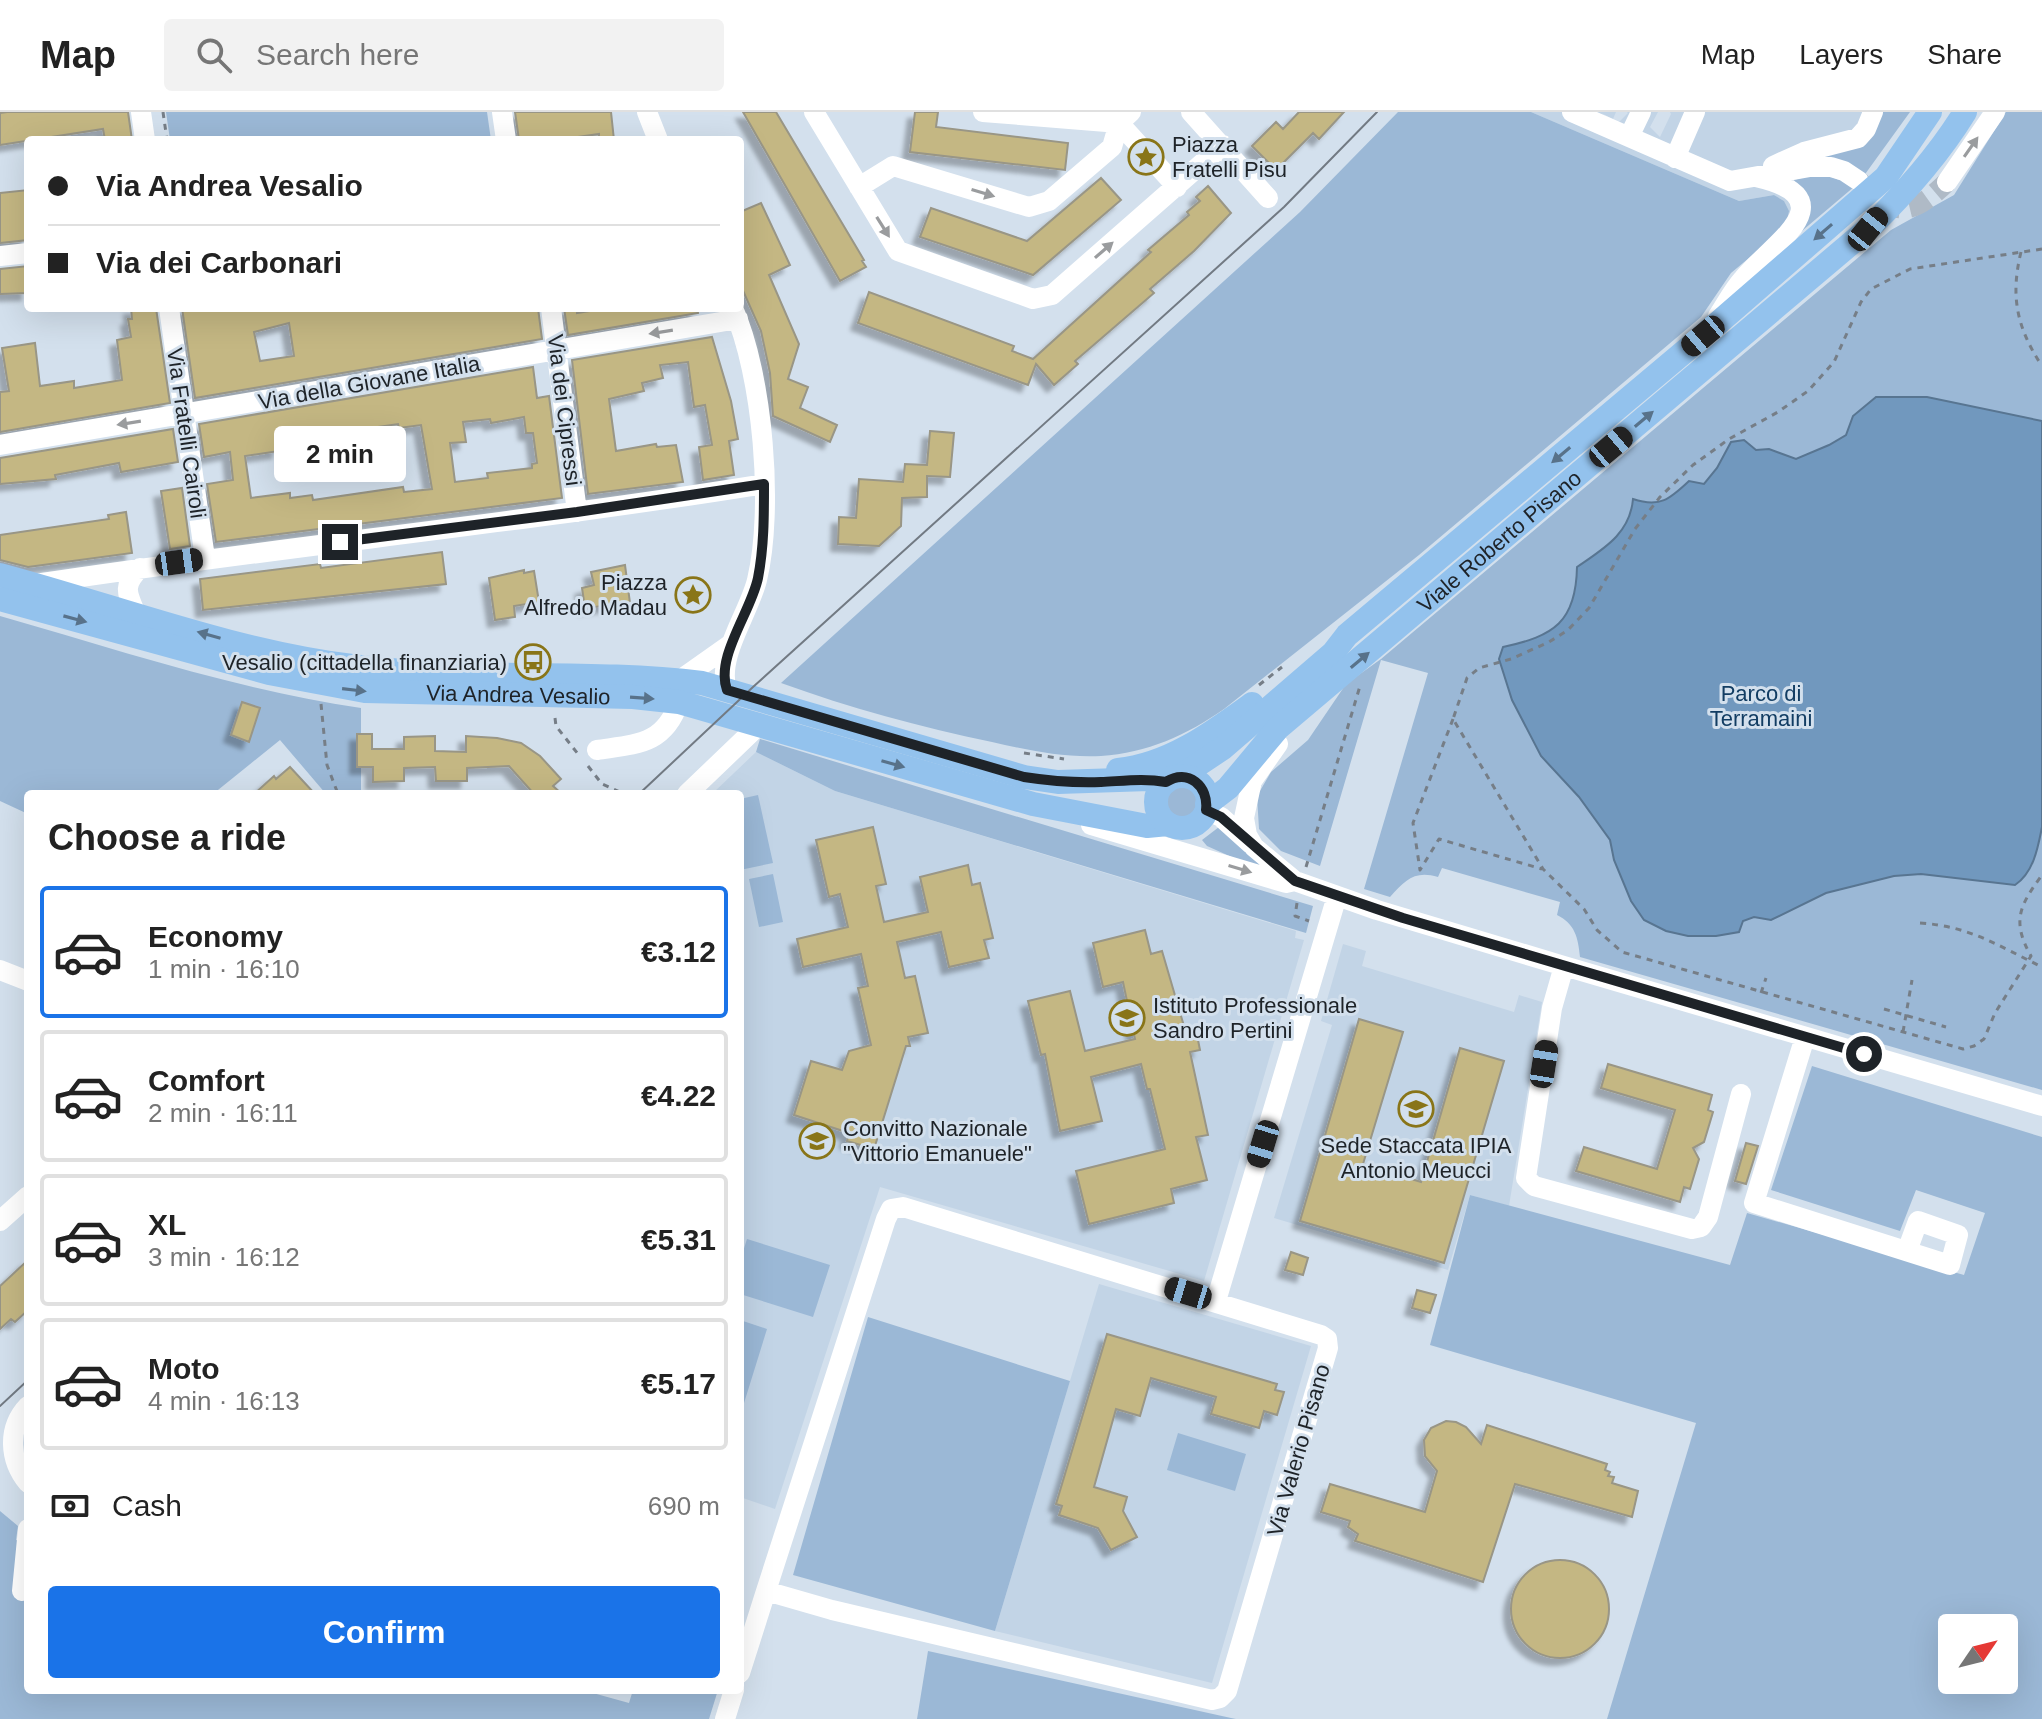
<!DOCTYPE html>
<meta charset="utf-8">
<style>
body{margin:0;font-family:Helvetica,sans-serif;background:#f2f2f2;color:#222;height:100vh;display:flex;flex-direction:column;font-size:30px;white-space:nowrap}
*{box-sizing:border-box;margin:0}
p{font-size:26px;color:#767676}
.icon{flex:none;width:44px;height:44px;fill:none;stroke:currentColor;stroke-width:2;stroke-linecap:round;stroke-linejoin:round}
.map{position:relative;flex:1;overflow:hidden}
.sheet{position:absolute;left:24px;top:678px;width:720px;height:904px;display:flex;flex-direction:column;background:#fff;border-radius:8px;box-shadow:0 8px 32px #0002}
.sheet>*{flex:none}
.banner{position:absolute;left:24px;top:24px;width:720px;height:176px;border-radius:8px;box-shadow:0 8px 32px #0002;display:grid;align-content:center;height:176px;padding:0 24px;background:#fff}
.needle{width:52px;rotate:55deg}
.tools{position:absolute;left:1938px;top:1502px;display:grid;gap:16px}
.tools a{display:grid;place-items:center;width:80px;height:80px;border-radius:8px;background:#fff;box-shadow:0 8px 32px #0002;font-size:40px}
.end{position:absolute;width:36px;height:36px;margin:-18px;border:10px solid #1e2328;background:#fff;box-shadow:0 0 0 4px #fff}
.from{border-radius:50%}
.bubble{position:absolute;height:56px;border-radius:8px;background:#fff;box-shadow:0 8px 32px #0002;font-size:26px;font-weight:600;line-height:56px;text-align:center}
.car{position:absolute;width:24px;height:48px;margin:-24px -12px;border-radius:10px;box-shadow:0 0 6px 2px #0007;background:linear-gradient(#222 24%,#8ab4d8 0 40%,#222 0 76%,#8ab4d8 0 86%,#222 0)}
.banner b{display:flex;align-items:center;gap:28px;height:76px;font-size:30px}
.banner b+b{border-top:2px solid #e0e0e0}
.banner i{width:20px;height:20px;background:#222}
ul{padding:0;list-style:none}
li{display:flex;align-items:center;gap:24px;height:132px;margin:0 16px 12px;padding:0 8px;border:4px solid #e0e0e0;border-radius:8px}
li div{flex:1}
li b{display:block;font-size:30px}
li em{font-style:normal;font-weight:600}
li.on{border-color:#1a73e8}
li>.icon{width:72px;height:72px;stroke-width:1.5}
h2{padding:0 24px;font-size:36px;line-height:96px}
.pay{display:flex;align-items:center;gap:20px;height:88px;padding:0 24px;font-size:30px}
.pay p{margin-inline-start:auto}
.primary-button{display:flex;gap:16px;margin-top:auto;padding:16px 24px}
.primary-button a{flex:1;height:92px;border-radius:8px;background:#1a73e8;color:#fff;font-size:32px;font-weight:600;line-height:92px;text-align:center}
header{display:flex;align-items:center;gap:48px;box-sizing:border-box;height:112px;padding:0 40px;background:#fff;border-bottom:2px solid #e0e0e0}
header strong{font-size:38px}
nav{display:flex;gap:44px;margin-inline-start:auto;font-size:28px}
.search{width:560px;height:72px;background:#f2f2f2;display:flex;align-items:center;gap:20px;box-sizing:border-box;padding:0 28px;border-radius:8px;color:#767676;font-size:30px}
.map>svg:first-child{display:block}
.built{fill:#c2d4e6}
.green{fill:#9bb8d6;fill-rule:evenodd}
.water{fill:#7198be;stroke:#587591;stroke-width:2}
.building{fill:#c4b783;stroke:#999686;stroke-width:2;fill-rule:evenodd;filter:url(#shadow)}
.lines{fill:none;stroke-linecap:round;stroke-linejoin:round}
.minor-tunnel{stroke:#afbac6;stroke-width:20;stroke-dasharray:20 10;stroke-linecap:butt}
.path{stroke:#767e87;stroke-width:3;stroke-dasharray:6 6;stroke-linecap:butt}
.minor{stroke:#fff;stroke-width:20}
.major{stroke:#93c2ed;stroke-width:24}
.tram{stroke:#727a83;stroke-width:2}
.oneway{fill:#9a9c9e}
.oneway2{fill:#58728a}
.route{stroke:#1e2328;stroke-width:10}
.labels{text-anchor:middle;stroke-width:6;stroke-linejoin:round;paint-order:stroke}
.poi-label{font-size:22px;fill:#1e2328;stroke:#d3e0ed;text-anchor:start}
.street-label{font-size:22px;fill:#1e2328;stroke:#d3e0ed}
.park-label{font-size:22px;fill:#123d63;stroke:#d3e0ed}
</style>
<header>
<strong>Map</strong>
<div class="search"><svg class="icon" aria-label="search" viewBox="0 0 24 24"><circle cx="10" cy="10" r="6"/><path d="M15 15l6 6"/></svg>Search here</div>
<nav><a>Map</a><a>Layers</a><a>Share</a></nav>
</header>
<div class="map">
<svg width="2042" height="1607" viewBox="0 0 2042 1607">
<defs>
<filter id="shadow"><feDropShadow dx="-7" dy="7" stdDeviation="2" flood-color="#0004"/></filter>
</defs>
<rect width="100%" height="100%" fill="#d3e0ed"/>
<path class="built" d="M1531 0H1616L1613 7 1601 1 1617 12 1628 1 1627 0H1658L1650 15 1660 25 1671 2 1670 0H1882L1803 83 1790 132 1784 89 1774 83 1739 89Z
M756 640 835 679 1296 819 1295 826 1304 828 1204 1169 880 1075 775 1397 740 1385V682H712Z
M1343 832 1366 839 1362 854 1514 900 1519 883 1542 890 1509 1094 1470 1083 1448 1158 1274 1106 1332 913 1321 909Z
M1099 1172 1311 1234 1212 1571 995 1519Z"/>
<path class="green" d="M166 0H487L491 28H170Z
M1398 0H1531L1739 89 1774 83 1784 89 1789 99 1787 108 1780 120 1731 161 1701 205 1419 443 1224 597C1187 623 1147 641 1101 644 1064 646 1027 638 992 630 920 615 850 596 781 571L1300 100Z
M1882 0H1910L1863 65 1823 45Z
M2006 0H2042V978L1580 845C1578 825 1575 812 1557 803L1560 790 1442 756 1438 765C1415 758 1405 768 1390 785L1364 777 1428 561 1381 548 1320 754 1281 739 1259 717 1257 684 1271 660 1308 628 1346 572 1381 547 1891 118 1954 83Z
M1821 61 1855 74 1796 124 1803 83 1794 68Z
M0 504C119 538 238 578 361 596V682H326L280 628 213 682H28V702L0 689Z
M760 627 1313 794 1306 821 835 679 756 640Z
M1157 690a25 25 0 1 1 50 0a25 25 0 1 1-50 0Z
M758 683 773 751 740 758V687Z
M1219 715 1272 763 1207 734 1202 728Z
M773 762 783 810 759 815 749 767Z
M1812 954 2042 1025V1607H1607L1696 1311 1430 1233 1470 1083 1730 1153 1747 1101 1964 1163 1985 1101 1916 1078 1900 1119 1771 1078ZM1952 1516H2004V1568H1952Z
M747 1127 830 1153 813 1205 740 1182V1149Z
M868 1205 1070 1269 995 1519 793 1463Z
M740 1208 767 1217 740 1304Z
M1178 1321 1246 1342 1235 1379 1167 1358Z
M0 1399 18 1414 16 1428 28 1431V1578H582L629 1591 633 1578H718L709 1607H0Z
M928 1539 1231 1606 1236 1607H917Z"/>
<path class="water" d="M1876 285H1927L2042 309V715C2038 735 2034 760 2015 773L1921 762 1894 764 1826 781 1771 808 1754 805 1743 809 1739 820 1716 824H1688L1666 819 1644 808 1631 789 1614 748 1610 728 1579 685 1541 644 1512 588 1499 547 1503 535C1554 524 1576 510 1577 455 1603 437 1630 422 1633 387 1660 396 1670 387 1689 369L1704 372 1717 356 1731 330 1744 328 1756 338 1769 337 1796 347 1829 333 1846 323 1853 304Z"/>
<path class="building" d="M7 0H128L132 28H105L103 17 0 33V1Z
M515 0H611L614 28H599V22L557 28H519Z
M743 0H776L864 148 862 149 866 155 840 169Z
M915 0H938L936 15 1068 31 1065 58 910 40Z
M1299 0H1344L1319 27 1313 21 1276 58 1252 34 1276 10 1283 17Z
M1101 66 1121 88 1033 163 920 125 931 96 1027 129Z
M1208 74 1231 101 1194 139 1150 177 1154 181 1075 249 1078 252 1054 273 1036 252 1028 273 858 211 869 180 1014 234 1012 239 1033 247 1151 140 1148 138 1189 103 1187 100 1200 89 1196 85Z
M28 78V128L0 131V81Z
M761 91 790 153 769 163 799 232 788 267 808 275 800 296 837 313 830 330 773 304 770 261 761 219 740 172V100Z
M28 154V181L0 182V157Z
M131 196H156L170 291 0 320V280L9 279 2 236 35 231 40 274 74 269V276L122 268 117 228 131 225 128 207H132Z
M182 196H538L542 227 195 286ZM289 211 294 244 260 249 254 220Z
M564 196H577V201L608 196H697L698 201 568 223Z
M712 225 731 289 738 327 729 329 734 363 703 368 699 335 712 333 705 293 694 295 688 250 660 253 663 266 642 271 644 279 609 287 616 339 656 332 657 335 676 333 683 370 588 382 572 248Z
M533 255 537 286 549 284 562 386 216 430 207 372 233 368 230 340 204 345 199 312ZM524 305 526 321H533L537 351 532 352V356L487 361 488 366 455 370 450 331 466 330 463 310 490 307 491 311ZM398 312 399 316 421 313 432 377 404 380 403 375 313 388 312 383 290 386V381L251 386 245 344 279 339 278 333 303 329 302 322 341 316 346 345 367 342 363 317Z
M173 317 178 350 121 360 119 351 55 363 56 367 0 372V346Z
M930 319 954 321 950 365 927 364V385L902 386 901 414 879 434 838 432 839 405 856 406 859 367 903 370 905 352 927 353Z
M182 376 190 434 170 437 161 379Z
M126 400 132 441 28 455 0 448V423L109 407 108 403Z
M442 440 446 472 203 498 200 467 320 452 321 456Z
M625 453 630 491 585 496 582 476 594 473 591 460Z
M524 458V461L534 459 539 490 514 494 515 505 495 508 489 466Z
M242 590 260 596 249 630 231 623Z
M357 622H372V637H404V625L435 624V639L466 640V624L497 626 521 631 540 644 561 667 553 674 562 682H534L509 654 467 656V669H436L435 655 404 656V669L373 670V655H357Z
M290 655 315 682H254L274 664 276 667Z
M873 715 886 772 876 774 884 810 928 800 920 765 968 753 972 773 980 771 993 826 984 828 989 846 949 855 941 820 897 830 905 866 915 864 928 921 908 925 910 934H906L874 1037 847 1029 849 1021 794 1003 811 949 842 958 849 939 871 933 858 876 868 874 861 842 803 855 797 827 848 815 840 782 829 785 816 728Z
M1145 818 1151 842 1162 839 1186 921 1196 918 1200 938 1190 940 1208 1023 1196 1025 1207 1068 1171 1077 1174 1091 1089 1112 1076 1059 1165 1037 1150 977H1147L1141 952 1091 965 1102 1009 1060 1019 1045 942 1041 943 1028 889 1070 879 1085 939 1135 927 1123 870 1103 875 1093 831Z
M1359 907 1403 920 1363 1052 1421 1070 1460 936 1504 949 1444 1151 1300 1109Z
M1608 952 1712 983 1708 998 1713 1000 1704 1030 1693 1036 1699 1047 1690 1077 1684 1075 1680 1090 1576 1059 1584 1035 1657 1057 1675 998 1601 976Z
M1746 1031 1758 1034 1746 1072 1735 1069Z
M1291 1140 1308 1146 1303 1163 1285 1158Z
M28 1148V1198L15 1210 11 1207 0 1217V1174Z
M1417 1178 1436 1183 1430 1201 1412 1196Z
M1107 1222 1277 1272 1275 1278 1284 1280 1277 1303 1264 1299 1259 1316 1211 1302 1216 1285 1151 1266 1140 1304 1116 1297 1094 1375 1127 1385 1123 1399 1137 1425 1111 1438 1098 1416 1059 1403 1062 1394 1056 1392Z
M1446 1309 1456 1310 1466 1315 1481 1332 1487 1313 1607 1352 1605 1358 1610 1360 1608 1364 1614 1365 1612 1371 1638 1379 1632 1405 1515 1372 1483 1470 1355 1429 1358 1422 1348 1415 1350 1409 1321 1400 1330 1372 1425 1400 1437 1359 1425 1344 1424 1328 1431 1316Z
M1511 1497a49 49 0 1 1 98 0a49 49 0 1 1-98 0Z"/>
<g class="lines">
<path class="minor-tunnel" d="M1859 69C1894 105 1910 106 1947 70"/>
<path class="path" d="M163 0 167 28
M2042 137 1910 157 1871 177 1861 190 1834 250 1808 279 1778 300 1729 327 1693 353 1660 385 1635 417 1589 496 1568 518 1549 530 1511 547 1479 556 1467 566 1453 607 1543 757 1584 797 1597 818 1622 840 1963 937 1974 934 1984 927 1995 901 2031 844C2011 809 2020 793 2042 763
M2021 140C2010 185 2017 216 2042 254
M1259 573 1282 555
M321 592 327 653 338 682
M555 606 556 614 578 642
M1453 607 1413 711 1420 758 1439 727 1542 757
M1024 641 1064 647
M588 654 602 672 622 681
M1306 755 1360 574
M1297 791 1295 804 1309 809
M1920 811C1969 814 1999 834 2042 855
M1761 881 1766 866
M1884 897 1946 915
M1903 920 1912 868"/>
<path class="minor" d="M141 0 145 28
M502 0 506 28
M647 0 658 28
M814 0 898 139 1033 187 1052 183 1223 33
M983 0 1119 11
M1191 0 1268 86
M1572 0 1730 69 1810 55H1831L1844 59 1859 69
M1115 2 1119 11 1177 75
M1629 25 1641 0
M1675 46 1695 0
M1773 54 1804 40 1858 26 1866 17 1873 0
M1947 70 1995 0
M859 75 893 54 1029 95 1049 89 1112 35 1119 11 1131 0
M0 144 28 141
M169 196 205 446
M551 196 577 400
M1718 204C1726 192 1733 178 1743 167 1770 133 1851 87 1756 65
M0 333 738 207
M35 472C278 435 522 411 764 372
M136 502C127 481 122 474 140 456
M680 568 731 532
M727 578C716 545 749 501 757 468 774 397 763 263 733 196
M1278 632 1252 669 1244 706 1247 723 1254 735 1295 769 1377 798 1564 854 2042 994
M597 638C637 632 664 633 679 590
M687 682 758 614
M1206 698 1221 705 1251 732
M1091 713 1286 771 1295 769
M1564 854 1552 896 1526 1066 1534 1074 1692 1117 1701 1115 1708 1105 1741 982
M0 858 28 869
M1805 925 1754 1091 1950 1153 1958 1123 1918 1109 1907 1139
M903 1095 1321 1223 1327 1227 1328 1236 1227 1579 1220 1586 1212 1588 832 1498 766 1479 886 1107 891 1097Z
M0 1109 28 1084
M1216 1189 1337 784
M28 1294C7 1316 9 1348 28 1371
M22 1479 28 1417
M740 1561 766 1479
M725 1607 734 1578"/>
<g class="major">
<path d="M0 463C116 494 232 539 352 554 468 569 586 557 702 571L1024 665 1058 670 1149 667 1166 670"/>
<path id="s1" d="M0 487 269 561 365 579 633 585 679 590 1033 692 1147 714 1168 712"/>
<path d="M1118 658C1169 653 1212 621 1252 592"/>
<path d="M1181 664 1223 636 1333 541 1347 523 1703 224 1886 65 1930 0"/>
<circle cx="1182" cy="690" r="26"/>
<path id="s2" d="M1207 692 1228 676 1278 616 1868 117C1905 81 1938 44 1965 0"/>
</g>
<path class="tram" d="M639 682 753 575 1284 95 1377 0
M0 1294 28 1268"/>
</g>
<defs><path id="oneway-solid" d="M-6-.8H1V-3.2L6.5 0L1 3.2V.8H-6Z" transform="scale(2)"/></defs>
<g class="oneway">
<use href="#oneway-solid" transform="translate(1971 35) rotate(-55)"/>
<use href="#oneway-solid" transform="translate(983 81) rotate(17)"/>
<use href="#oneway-solid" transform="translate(883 115) rotate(58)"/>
<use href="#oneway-solid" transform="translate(1104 138) rotate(-41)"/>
<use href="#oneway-solid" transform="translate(661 220) rotate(171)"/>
<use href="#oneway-solid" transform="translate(129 311) rotate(171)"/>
<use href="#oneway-solid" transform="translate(1240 757) rotate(17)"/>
</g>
<g class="oneway2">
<use href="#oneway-solid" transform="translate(1823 120) rotate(139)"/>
<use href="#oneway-solid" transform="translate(1644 307) rotate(-40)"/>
<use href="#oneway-solid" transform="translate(1561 343) rotate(140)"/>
<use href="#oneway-solid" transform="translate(75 507) rotate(15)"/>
<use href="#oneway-solid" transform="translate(209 523) rotate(-164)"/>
<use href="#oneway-solid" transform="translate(1360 548) rotate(-40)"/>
<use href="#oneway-solid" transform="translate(354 578) rotate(7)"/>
<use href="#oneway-solid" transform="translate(642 586) rotate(4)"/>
<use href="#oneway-solid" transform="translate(893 652) rotate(16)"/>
</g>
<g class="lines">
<path class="route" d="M340 430 577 400 764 372C764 404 764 435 758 466 751 500 715 545 727 578L1024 665C1050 669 1075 671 1101 670 1123 669 1144 666 1166 670 1188 656 1209 674 1206 698L1221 705 1295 769 1301 771 1403 806 1864 942"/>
</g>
<defs>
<symbol id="sight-ring" viewBox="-11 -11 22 22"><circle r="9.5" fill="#d3e0ed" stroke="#897518" stroke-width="1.5"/><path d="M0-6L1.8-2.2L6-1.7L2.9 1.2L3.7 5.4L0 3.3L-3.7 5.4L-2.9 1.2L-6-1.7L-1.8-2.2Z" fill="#897518"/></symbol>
<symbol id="bus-ring" viewBox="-11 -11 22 22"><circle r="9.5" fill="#d3e0ed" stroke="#897518" stroke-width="1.5"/><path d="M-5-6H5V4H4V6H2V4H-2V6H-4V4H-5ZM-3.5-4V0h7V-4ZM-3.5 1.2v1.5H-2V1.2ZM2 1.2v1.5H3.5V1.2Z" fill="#897518"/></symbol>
<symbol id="school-ring" viewBox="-11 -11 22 22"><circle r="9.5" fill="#d3e0ed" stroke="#897518" stroke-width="1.5"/><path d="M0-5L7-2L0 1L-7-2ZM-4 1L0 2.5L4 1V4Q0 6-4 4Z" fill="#897518"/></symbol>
</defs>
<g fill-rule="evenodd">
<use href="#sight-ring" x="1126" y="25" width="40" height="40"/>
<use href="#sight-ring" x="673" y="463" width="40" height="40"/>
<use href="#bus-ring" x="513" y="530" width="40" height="40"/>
<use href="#school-ring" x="1107" y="886" width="40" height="40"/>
<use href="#school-ring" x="1396" y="977" width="40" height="40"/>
<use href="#school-ring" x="797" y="1009" width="40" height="40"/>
</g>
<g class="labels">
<g class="poi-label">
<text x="1172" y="40">Piazza<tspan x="1172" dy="25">Fratelli Pisu</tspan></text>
<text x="667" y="478" text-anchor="end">Piazza<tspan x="667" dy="25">Alfredo Madau</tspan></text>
<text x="507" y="558" text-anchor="end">Vesalio (cittadella finanziaria)</text>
<text x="1153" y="901">Istituto Professionale<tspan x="1153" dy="25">Sandro Pertini</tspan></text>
<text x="843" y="1024">Convitto Nazionale<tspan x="843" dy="25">"Vittorio Emanuele"</tspan></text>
<text x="1416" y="1041" text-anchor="middle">Sede Staccata IPIA<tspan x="1416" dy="25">Antonio Meucci</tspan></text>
</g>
<g class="street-label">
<text transform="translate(369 270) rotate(-10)" y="8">Via della Giovane Italia</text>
<text transform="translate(565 298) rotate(83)" y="8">Via dei Cipressi</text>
<text transform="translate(187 321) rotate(82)" y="8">Via Fratelli Cairoli</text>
<text dy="8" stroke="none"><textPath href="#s2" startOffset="394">Viale Roberto Pisano</textPath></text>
<text dy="8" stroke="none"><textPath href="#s1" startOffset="530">Via Andrea Vesalio</textPath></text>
<text transform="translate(1298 1338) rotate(-74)" y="8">Via Valerio Pisano</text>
</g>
<g class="park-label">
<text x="1761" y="589">Parco di<tspan x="1761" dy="25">Terramaini</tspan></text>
</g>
</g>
</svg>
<div class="tools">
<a><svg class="needle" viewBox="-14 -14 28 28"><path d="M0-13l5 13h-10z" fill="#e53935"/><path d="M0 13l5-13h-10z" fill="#767676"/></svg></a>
</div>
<i class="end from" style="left:1864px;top:942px"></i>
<i class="end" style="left:340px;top:430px"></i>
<div class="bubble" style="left:274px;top:314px;width:132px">2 min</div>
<i class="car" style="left:1868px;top:117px;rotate:39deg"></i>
<i class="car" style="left:1703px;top:224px;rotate:230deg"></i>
<i class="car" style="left:1611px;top:335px;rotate:50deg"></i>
<i class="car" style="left:179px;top:450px;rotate:82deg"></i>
<i class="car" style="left:1544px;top:952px;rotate:9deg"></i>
<i class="car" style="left:1263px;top:1032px;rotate:197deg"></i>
<i class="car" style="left:1188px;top:1181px;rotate:287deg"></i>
<div class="banner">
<b><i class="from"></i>Via Andrea Vesalio</b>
<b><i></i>Via dei Carbonari</b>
</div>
<section class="sheet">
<h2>Choose a ride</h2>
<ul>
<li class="on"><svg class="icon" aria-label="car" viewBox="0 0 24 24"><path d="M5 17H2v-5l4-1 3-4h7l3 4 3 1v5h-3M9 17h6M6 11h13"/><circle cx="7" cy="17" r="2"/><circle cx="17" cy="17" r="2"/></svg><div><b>Economy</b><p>1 min · 16:10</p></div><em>€3.12</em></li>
<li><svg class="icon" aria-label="car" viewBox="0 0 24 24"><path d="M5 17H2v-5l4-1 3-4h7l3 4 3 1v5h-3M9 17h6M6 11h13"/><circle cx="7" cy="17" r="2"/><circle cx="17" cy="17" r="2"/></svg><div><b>Comfort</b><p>2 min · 16:11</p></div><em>€4.22</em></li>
<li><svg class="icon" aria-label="car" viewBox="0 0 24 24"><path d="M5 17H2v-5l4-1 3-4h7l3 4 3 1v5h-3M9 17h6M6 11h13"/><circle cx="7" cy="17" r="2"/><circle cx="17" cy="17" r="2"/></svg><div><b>XL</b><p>3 min · 16:12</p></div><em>€5.31</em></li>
<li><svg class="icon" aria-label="car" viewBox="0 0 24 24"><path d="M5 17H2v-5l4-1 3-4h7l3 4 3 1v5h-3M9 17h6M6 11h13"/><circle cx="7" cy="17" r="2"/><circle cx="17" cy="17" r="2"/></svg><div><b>Moto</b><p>4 min · 16:13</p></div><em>€5.17</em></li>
</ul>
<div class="pay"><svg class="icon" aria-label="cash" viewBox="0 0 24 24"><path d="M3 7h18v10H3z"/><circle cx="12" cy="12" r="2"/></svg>Cash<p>690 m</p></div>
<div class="primary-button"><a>Confirm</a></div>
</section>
</div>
